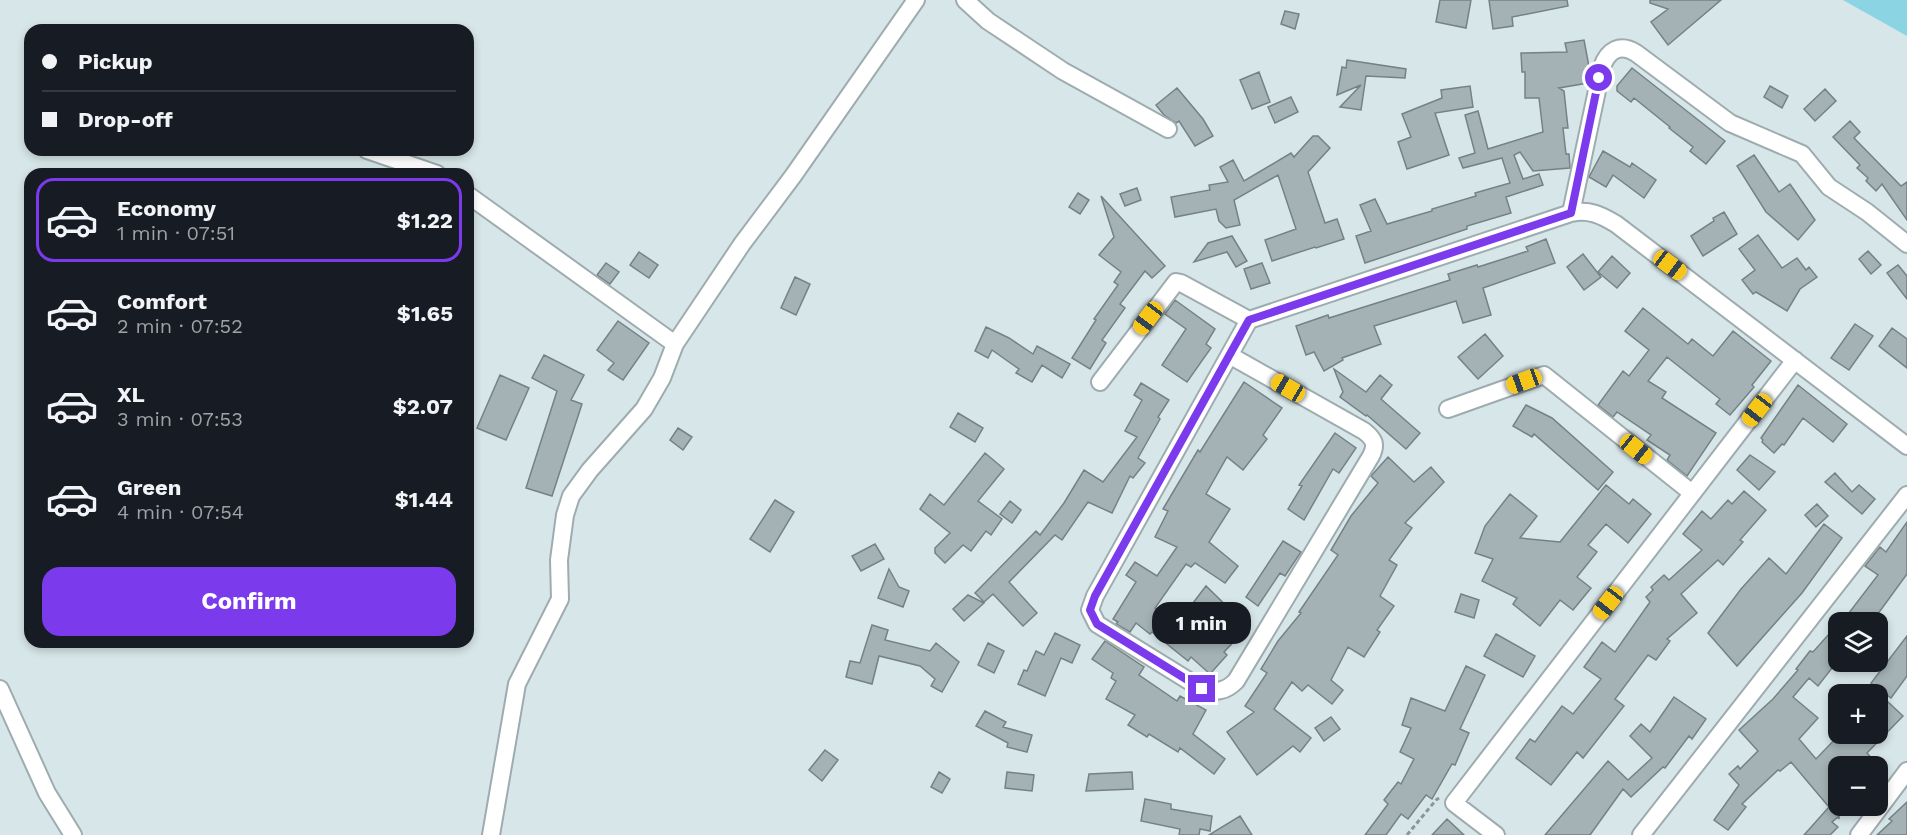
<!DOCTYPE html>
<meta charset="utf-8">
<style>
body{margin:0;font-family:"Work Sans",sans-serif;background:#20242c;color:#f1f3f6;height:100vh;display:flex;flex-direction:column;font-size:22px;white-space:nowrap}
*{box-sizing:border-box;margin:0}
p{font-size:20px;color:#9ea1a6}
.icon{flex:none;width:33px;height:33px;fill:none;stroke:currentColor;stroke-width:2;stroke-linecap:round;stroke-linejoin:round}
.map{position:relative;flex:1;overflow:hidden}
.side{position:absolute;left:24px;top:168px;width:450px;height:480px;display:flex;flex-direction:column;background:#171b24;border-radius:18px;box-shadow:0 3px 9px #0003}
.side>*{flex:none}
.hud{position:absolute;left:24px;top:24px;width:450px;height:132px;border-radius:18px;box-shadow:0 3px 9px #0003;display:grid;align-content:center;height:132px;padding:0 18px;background:#171b24}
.fabs{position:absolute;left:1828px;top:612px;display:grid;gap:12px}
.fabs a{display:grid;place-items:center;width:60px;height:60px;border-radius:12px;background:#171b24;box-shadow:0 3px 9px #0003;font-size:30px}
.end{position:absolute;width:27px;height:27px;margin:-14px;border:8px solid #7c3aed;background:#fff;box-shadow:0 0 0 3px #fff}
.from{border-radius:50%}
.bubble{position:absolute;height:42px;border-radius:18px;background:#171b24;box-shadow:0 3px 9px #0003;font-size:20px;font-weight:700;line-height:42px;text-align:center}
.car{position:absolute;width:18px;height:36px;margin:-18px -9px;border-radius:8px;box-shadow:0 0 4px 2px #0007;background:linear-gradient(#f5c518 24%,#345 0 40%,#f5c518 0 76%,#345 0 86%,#f5c518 0)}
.hud b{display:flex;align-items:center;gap:21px;height:57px;font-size:22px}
.hud b+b{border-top:2px solid #363941}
.hud i{width:15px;height:15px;background:#f1f3f6}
ul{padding:10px 0 0;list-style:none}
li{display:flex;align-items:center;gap:18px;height:84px;margin:0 12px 9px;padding:0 6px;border:3px solid transparent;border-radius:18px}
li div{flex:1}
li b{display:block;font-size:22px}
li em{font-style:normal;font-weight:700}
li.on{border-color:#7c3aed}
li>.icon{width:54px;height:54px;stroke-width:1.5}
.button{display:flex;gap:12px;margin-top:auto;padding:12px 18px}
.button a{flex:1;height:69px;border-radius:18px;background:#7c3aed;color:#fff;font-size:24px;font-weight:700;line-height:69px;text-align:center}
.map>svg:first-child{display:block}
.green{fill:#8bd4e3}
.building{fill:#a4b2b5;stroke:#758285;stroke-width:1.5}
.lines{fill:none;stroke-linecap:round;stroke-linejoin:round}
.minor-casing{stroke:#9eacaf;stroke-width:20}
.path{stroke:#8a9698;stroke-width:3;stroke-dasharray:4.5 3;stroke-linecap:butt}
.minor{stroke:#fff;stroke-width:16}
.route{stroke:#7c3aed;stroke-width:8}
</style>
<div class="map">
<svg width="1907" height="835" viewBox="0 0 1907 835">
<rect width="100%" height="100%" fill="#d7e6e9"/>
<path class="green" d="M1843 0H1907V36Z"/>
<path class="building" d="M1440 0H1471L1466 28 1436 22Z
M1489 0H1567L1568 6 1512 17 1513 26 1493 29Z
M1650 0H1721L1668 45 1651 22 1668 9 1650 3Z
M1285 11 1299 14 1295 29 1281 24Z
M1584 40 1590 72 1588 83 1559 88 1564 91 1568 128H1563L1566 154H1569L1570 168 1533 171 1520 152 1514 155 1523 179 1539 174 1543 185 1506 197 1511 213 1467 226V229L1365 263 1356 236 1371 231 1360 205 1375 199 1387 224 1432 211V209L1476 196 1475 193 1510 183 1502 158 1463 168 1459 158 1475 153 1465 115 1478 111 1488 149 1543 132 1539 98H1525V72H1522L1521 53 1567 52 1565 43Z
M1347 60 1406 69 1405 78 1366 76 1361 110 1340 107 1361 85 1337 95 1342 67 1346 68Z
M1632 68 1725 141 1706 164 1690 151 1693 147 1669 128 1670 127 1634 98 1631 102 1617 91V86Z
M1259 72 1270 102 1252 109 1240 80Z
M1470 86 1473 107 1435 113 1449 155 1407 169 1398 142 1411 137 1402 114 1442 98 1441 90Z
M1770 86 1788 96 1782 108 1764 97Z
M1177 88 1203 119 1213 136 1195 146 1179 121 1176 123 1164 115 1156 105Z
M1825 89 1836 101 1815 121 1804 109Z
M1291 97 1298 112 1275 123 1268 107Z
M1850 121 1860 132 1854 138 1901 186 1907 182V220L1882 184 1876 191 1866 181 1868 178 1857 168 1860 165 1833 137Z
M1313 136H1318L1330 148 1308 172 1325 223 1337 219 1344 239 1316 248 1315 247 1272 261 1265 240 1296 229 1278 175 1234 200 1240 225 1226 228 1219 221 1216 209 1175 217 1171 197 1210 190 1209 185 1228 182 1220 167 1233 160 1244 181 1291 153 1294 157Z
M1603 151 1630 167 1632 163 1656 180 1644 198 1613 175 1606 187 1589 177Z
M1754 155 1779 192 1790 184 1815 220 1798 240 1766 212 1737 166Z
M1137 188 1141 200 1125 206 1120 194Z
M1078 193 1089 200 1080 214 1069 207Z
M1101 196 1165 266 1152 278 1145 271 1120 304 1125 308 1102 340 1106 343 1090 369 1072 358 1096 320 1094 319 1118 285 1114 282 1121 272 1099 255 1114 237Z
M1724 212 1737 234 1703 256 1691 236 1714 221 1713 218Z
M1758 235 1782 268 1797 258 1806 270 1809 267 1817 277 1800 289 1787 311 1756 292 1753 294 1742 280 1755 270 1739 249Z
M1232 236 1247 261 1236 267 1227 252 1194 262 1208 243Z
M1546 239 1555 263 1483 288 1491 315 1463 323 1456 301 1374 326 1381 344 1342 358 1343 360 1324 371 1314 352 1306 355 1296 326 1328 315 1329 318 1450 280 1448 274 1477 265 1478 267 1528 251 1526 247Z
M1868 251 1881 265 1871 274 1859 259Z
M639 252 658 265 649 278 630 265Z
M1583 254 1601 277 1584 290 1567 267Z
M1612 256 1630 273 1617 288 1598 272Z
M606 263 619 272 610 284 597 275Z
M1262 263 1270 283 1251 289 1244 269Z
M1898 265 1907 276V299L1887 273Z
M795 277 810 284 796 315 781 308Z
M1175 300 1215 329 1206 344 1211 348 1187 382 1162 365 1186 329 1165 314Z
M1643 308 1688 344 1692 339 1713 356 1733 331 1771 361 1752 385 1754 387 1730 415 1716 404 1720 399 1667 357 1648 381 1666 392 1662 398 1716 433 1687 476 1667 460 1670 455 1647 440 1651 435 1617 412 1613 417 1598 405 1623 371 1629 376 1649 350 1625 331Z
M618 321 649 343 623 380 608 370 614 363 597 350Z
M1855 324 1873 336 1849 370 1831 358Z
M986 327 1009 338 1033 354 1037 346 1070 364 1062 378 1042 365 1032 382 1016 373 1019 369 992 350 988 358 975 351Z
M1892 328 1907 339V368L1879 346Z
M1485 334 1503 356 1478 379 1458 357Z
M544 355 584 375 571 400 582 404 552 496 526 488 557 391 532 378Z
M1334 369 1366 392 1380 375 1392 385 1381 399 1420 433 1406 449 1367 415 1366 416 1340 397 1343 392Z
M500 375 529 388 506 440 477 428Z
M1244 382 1282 408 1263 435 1267 439 1243 470 1227 457 1206 494 1230 509 1209 542 1238 566 1225 583 1195 563 1191 567 1186 564 1155 608 1177 624 1206 586 1248 627 1224 652 1227 655 1210 674 1191 657 1188 661 1152 632 1150 634 1136 623 1130 632 1116 624 1118 622 1113 619 1136 582 1126 575 1135 562 1157 576 1177 547 1155 537 1168 511 1163 509 1198 450 1200 452Z
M1141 383 1169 400 1158 417 1160 419 1138 458 1145 463 1133 478 1130 476 1112 513 1088 502 1062 540 1055 535 1009 582 1037 613 1023 626 993 594 984 602 975 593 1036 531 1040 535 1064 503 1084 470 1103 482 1137 437 1125 431 1142 400 1134 395Z
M1798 385 1847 424 1833 442 1803 418 1784 445 1782 444 1774 453 1762 442 1763 440 1761 438Z
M1526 405 1552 418 1613 472 1598 490 1534 434 1532 437 1513 426Z
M958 413 983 428 975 442 950 427Z
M678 428 692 437 683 450 670 440Z
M1335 433 1356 448 1339 473 1333 469 1304 520 1288 509 1302 486 1299 485Z
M985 453 1004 469 978 501 1002 519 991 535 986 531 971 551 963 545 945 563 935 553V548L950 533 920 509 930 494 944 505Z
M1750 455 1775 472 1759 490 1737 470Z
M1388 457 1414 482 1431 467 1444 482 1405 523 1412 528 1389 560 1397 565 1380 596 1394 606 1377 630 1380 632 1364 657 1348 647 1331 680 1343 690 1332 704 1308 685 1302 691 1292 682 1274 709 1311 738 1300 752 1293 746 1257 775 1227 732 1254 712 1245 706 1267 673 1261 669 1278 641 1301 613 1299 612 1338 555 1331 550 1351 516 1378 483 1371 476Z
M1835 473 1852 492 1859 485 1875 499 1862 514 1825 482Z
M1606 485 1629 504 1633 499 1651 514 1628 543 1606 524 1588 545 1597 552 1577 577 1591 588 1573 610 1560 600 1540 626 1513 604 1517 598 1482 581 1493 559 1475 553 1485 526 1510 494 1537 516 1520 538 1560 542Z
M1744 491 1766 510 1740 540 1743 542 1723 565 1718 560 1681 594 1697 613 1667 639 1670 641 1656 660 1648 655 1615 699 1624 706 1583 758 1577 752 1551 785 1516 758 1530 739 1535 742 1562 706 1573 714 1601 679 1584 667 1602 642 1615 652 1650 602 1646 597 1653 590 1651 587 1664 575 1669 580 1702 550 1683 534 1702 511 1711 519 1728 500 1732 504Z
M775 500 794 512 770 552 750 539Z
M1010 501 1021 510 1012 523 1000 514Z
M1817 504 1828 516 1816 527 1805 515Z
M1907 522V574L1872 622H1842L1878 575 1865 566 1880 547 1886 552Z
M1824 524 1842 538 1802 593 1737 666 1708 633 1741 589 1769 558 1786 574Z
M1283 541 1301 552 1285 576 1280 573 1258 606 1246 597Z
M875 544 884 559 861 571 852 556Z
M889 569 899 587 909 591 903 607 878 598Z
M1461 594 1479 600 1474 618 1455 612Z
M968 595 984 603 964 621 953 609Z
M1839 623V659L1818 686 1809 678 1793 697 1818 718 1799 739 1816 759 1840 734H1878V711L1887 701 1903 716 1867 753 1879 766H1839V806H1852L1839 816V819L1838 817 1832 822 1838 827 1830 835H1804L1829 807 1791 762 1780 771 1778 770 1742 804 1746 807 1728 830 1714 820 1739 785 1729 774 1738 766 1740 769 1758 751 1739 730 1773 699 1798 670 1796 669 1810 651 1813 652Z
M872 625 888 630 885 640 930 651 936 643 959 662 942 692 931 686 935 679 920 666 879 656 872 684 846 677 850 661 860 663Z
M1055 633 1080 645 1072 663 1061 658 1045 696 1018 684 1024 670 1027 671 1036 651 1044 655Z
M1496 634 1535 656 1523 677 1484 656Z
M1907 636V676L1891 698 1871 683Z
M1105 641 1144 667 1139 675 1177 701 1180 696 1206 710 1193 734 1225 759 1214 774 1180 748 1178 752 1149 734 1147 737 1128 725 1135 715 1106 699 1116 681 1111 678 1113 673 1092 659Z
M988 643 1004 651 994 673 978 665Z
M1466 666 1485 675 1460 729 1469 733 1455 765 1452 764 1432 799 1426 795 1408 819 1401 814 1386 835H1365L1388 804 1384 800 1398 782 1401 784 1414 759 1400 752 1411 728 1402 725 1411 698 1445 711Z
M1674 697 1706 719 1692 739 1689 736 1665 768 1663 767 1631 797 1623 789 1590 835H1545L1608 761 1628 780 1652 758 1630 736 1641 724 1650 732Z
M985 711 1006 722 1003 727 1032 735 1027 752 1007 747 1008 743 976 726Z
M1331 717 1340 729 1324 741 1315 728Z
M825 750 838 760 822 781 809 770Z
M939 772 950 779 942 793 931 787Z
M1007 772 1034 775 1032 791 1005 788Z
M1132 772 1133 789 1086 791 1089 774Z
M1145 799 1171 804V809L1212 816 1210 831 1200 829 1199 835H1179L1180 829 1141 821Z
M1907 802V835H1877L1892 821 1889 819Z
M1240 816 1252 835H1209Z
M1447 819 1464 835H1432Z"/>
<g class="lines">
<defs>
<path id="minor" d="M965 0 988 21 1063 71 1168 129
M367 150 437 174
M468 195 675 344
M1571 213 1602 67C1608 50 1620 43 1636 53L1730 123 1802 154 1829 187 1867 212 1907 244
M1231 356 1364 431C1374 439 1377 444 1371 456L1236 681C1225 692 1217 692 1202 689L1097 624 1090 610 1095 596 1249 320 1571 213C1589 209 1601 215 1616 224L1907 446
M1100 382 1176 282 1181 283 1249 320
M1448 409 1544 375 1692 493
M0 689 47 793 73 835
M491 835 517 684 560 599 559 560 565 515 571 496 590 470 644 409 662 378 675 344 742 244 793 176 916 0
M1496 835 1454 803 1795 360
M1641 835 1907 495
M1859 835 1907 771"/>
</defs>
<use href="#minor" class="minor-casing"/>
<path class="path" d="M1407 835 1436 800 1439 798"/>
<use href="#minor" class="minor"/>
</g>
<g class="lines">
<path class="route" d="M1202 689 1097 624 1090 610 1095 596 1249 320 1571 213 1599 78"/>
</g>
</svg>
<div class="fabs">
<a><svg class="icon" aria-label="layers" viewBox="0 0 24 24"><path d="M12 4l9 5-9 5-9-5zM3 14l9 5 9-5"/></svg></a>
<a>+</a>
<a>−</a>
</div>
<i class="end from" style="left:1599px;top:78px"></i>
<i class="end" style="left:1202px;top:689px"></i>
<div class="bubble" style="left:1152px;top:602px;width:99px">1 min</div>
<i class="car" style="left:1670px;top:265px;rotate:127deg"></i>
<i class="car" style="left:1148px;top:318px;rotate:217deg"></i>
<i class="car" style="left:1524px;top:381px;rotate:250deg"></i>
<i class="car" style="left:1288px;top:388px;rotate:300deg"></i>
<i class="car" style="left:1757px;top:410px;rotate:218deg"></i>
<i class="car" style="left:1636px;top:449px;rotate:129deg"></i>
<i class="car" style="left:1608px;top:603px;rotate:218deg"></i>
<div class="hud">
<b><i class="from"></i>Pickup</b>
<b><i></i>Drop-off</b>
</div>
<section class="side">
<ul>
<li class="on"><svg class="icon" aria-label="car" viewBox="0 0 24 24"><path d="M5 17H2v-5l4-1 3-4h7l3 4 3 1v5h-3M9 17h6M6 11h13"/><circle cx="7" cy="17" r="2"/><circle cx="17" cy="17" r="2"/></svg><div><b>Economy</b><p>1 min · 07:51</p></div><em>$1.22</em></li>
<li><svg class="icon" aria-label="car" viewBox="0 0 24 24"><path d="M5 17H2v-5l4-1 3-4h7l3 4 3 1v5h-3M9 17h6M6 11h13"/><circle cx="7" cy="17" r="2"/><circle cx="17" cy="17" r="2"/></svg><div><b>Comfort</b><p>2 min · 07:52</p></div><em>$1.65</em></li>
<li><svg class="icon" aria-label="car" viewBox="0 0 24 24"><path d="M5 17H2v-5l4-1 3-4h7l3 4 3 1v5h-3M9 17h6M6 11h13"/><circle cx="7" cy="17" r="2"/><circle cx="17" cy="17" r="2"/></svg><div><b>XL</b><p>3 min · 07:53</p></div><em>$2.07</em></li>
<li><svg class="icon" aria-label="car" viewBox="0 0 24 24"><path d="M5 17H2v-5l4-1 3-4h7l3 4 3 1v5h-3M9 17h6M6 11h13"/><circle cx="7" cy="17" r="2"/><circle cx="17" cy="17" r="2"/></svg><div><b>Green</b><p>4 min · 07:54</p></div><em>$1.44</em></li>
</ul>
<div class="button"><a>Confirm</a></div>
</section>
</div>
